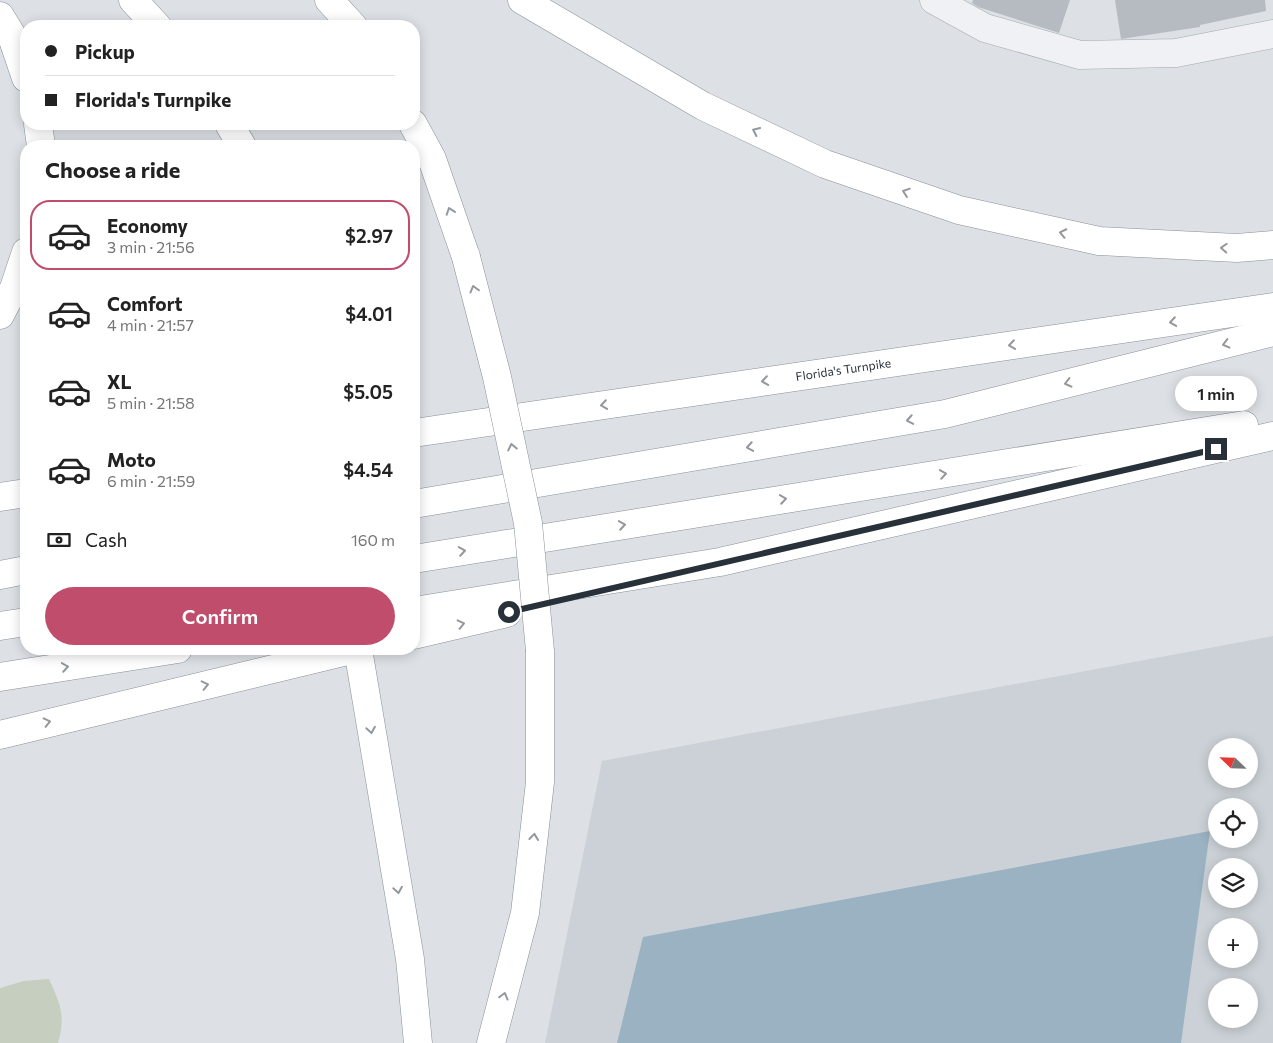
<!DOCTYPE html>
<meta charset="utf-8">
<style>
body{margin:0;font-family:Commissioner,sans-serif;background:#f6f6f6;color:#222;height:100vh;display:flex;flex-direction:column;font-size:19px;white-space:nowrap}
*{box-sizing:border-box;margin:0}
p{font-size:16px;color:#767676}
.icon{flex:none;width:28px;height:28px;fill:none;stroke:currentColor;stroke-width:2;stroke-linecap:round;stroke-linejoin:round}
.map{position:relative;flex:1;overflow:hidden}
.drawer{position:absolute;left:20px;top:140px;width:400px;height:515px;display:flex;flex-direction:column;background:#fff;border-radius:20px;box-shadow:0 2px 12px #0003}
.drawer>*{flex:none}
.top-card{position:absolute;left:20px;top:20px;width:400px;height:110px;border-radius:20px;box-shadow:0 2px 12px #0003;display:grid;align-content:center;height:110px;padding:0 25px;background:#fff}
.needle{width:32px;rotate:293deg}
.tools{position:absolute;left:1208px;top:738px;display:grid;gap:10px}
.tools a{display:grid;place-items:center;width:50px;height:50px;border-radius:50%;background:#fff;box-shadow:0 2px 12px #0003;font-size:25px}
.end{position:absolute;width:22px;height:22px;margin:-11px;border:6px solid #28313a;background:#fff;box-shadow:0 0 0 2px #fff}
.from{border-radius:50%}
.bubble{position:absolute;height:35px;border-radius:18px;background:#fff;box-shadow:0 2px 12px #0003;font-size:16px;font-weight:600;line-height:35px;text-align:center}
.top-card b{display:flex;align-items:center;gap:18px;height:48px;font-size:19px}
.top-card b+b{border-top:1px solid #e0e0e0}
.top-card i{width:12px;height:12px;background:#222}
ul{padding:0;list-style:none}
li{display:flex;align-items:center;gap:15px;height:70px;margin:0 10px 8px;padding:0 15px;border:2px solid transparent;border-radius:20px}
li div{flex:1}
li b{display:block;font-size:19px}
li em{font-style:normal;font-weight:600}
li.current{border-color:#bf4d6b}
li>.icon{width:45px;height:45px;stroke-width:1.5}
h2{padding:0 25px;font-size:22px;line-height:60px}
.pay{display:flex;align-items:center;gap:12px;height:55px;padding:0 25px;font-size:19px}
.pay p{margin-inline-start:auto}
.primary-button{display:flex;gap:10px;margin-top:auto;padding:10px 25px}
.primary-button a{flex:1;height:58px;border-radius:30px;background:#bf4d6b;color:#fff;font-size:20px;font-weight:600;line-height:58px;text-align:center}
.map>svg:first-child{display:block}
.built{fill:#cbd1d6;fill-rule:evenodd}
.green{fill:#c5cebf}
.water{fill:#9bb2c2}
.building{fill:#b5bbc1}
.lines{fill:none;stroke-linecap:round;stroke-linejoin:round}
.street-casing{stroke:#a3a9ae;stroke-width:29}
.highway-casing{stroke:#86909a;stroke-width:29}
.street{stroke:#eff1f4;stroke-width:28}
.highway{stroke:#fff;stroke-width:28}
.highway-bridge-casing{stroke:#86909a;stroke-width:29;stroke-linecap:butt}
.highway-bridge{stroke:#fff;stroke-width:28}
.oneway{stroke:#94989c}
.route{stroke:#28313a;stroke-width:6}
.labels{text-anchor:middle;stroke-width:4;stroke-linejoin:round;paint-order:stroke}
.street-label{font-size:12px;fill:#28313a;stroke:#ecf0f3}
</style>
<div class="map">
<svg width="1273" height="1043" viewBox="0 0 1273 1043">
<rect width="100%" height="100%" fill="#dde1e5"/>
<path class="built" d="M1273 636V1043H545L602 761ZM1216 746H1249V779H1216ZM1216 806H1249V839H1216ZM1216 866H1249V899H1216ZM1216 926H1249V959H1216ZM1216 986H1249V1019H1216Z"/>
<path class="green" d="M49 979C60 1003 66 1016 58 1043H0V988L24 981Z"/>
<path class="water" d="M1210 831 1181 1043H617L643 937Z"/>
<path class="building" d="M973 0H1070L1059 33 978 7 972 3Z
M1115 0H1265L1266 11 1200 25V27L1121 39Z"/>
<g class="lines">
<defs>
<path id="street" d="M934 0 985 28 1080 55 1176 53 1273 34"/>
<g id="highway">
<path d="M133 0 157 26"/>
<path d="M329 0 353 26"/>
<path d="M522 0 703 106 825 164 959 210 1099 241 1237 248 1273 245"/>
<path d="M0 16 11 34 26 78"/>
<path d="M38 124 41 146"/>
<path d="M229 124 242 146"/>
<path d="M413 124 432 159 466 257"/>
<path d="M0 315 14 288 26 252"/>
<path id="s1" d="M414 433 1273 307"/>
<path d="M0 497 26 493"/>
<path d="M414 504 945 414 1273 332"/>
<path d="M414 559 1244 425"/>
<path d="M0 575 26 570"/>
<path d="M414 611 720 562 1273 436"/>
<path d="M0 626 26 622"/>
<path d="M414 635 507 613"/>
<path d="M358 649 410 959 418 1043"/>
<path d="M0 677 178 649"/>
<path d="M0 735 356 649"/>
<path d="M491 1043 525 913 540 782V651"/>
</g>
</defs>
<use href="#street" class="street-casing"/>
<use href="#highway" class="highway-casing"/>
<use href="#street" class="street"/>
<use href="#highway" class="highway"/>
<defs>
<path id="highway-bridge" d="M466 257 497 377 528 523 540 651"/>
</defs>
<use href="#highway-bridge" class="highway-bridge-casing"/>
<use href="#highway-bridge" class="highway-bridge"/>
</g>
<defs><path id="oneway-chevron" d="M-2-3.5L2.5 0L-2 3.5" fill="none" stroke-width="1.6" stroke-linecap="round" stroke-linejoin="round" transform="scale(1.25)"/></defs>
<g class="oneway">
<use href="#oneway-chevron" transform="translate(756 131) rotate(-155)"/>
<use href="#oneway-chevron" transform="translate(906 192) rotate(-161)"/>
<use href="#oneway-chevron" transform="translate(450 211) rotate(-109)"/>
<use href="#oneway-chevron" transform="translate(1063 233) rotate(-168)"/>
<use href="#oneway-chevron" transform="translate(1224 248) rotate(-177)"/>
<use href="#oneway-chevron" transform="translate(474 289) rotate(-105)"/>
<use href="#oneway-chevron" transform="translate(1173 322) rotate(172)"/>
<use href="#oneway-chevron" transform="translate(1226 344) rotate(166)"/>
<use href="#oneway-chevron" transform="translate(1012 345) rotate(172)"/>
<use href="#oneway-chevron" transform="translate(765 381) rotate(172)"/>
<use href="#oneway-chevron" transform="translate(1068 383) rotate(166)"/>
<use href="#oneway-chevron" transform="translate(604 405) rotate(172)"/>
<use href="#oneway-chevron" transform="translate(910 420) rotate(170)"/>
<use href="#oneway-chevron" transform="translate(512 447) rotate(-102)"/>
<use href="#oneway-chevron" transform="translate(750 447) rotate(170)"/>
<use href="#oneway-chevron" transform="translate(943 474) rotate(-9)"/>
<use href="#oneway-chevron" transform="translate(783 499) rotate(-9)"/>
<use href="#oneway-chevron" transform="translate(622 525) rotate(-9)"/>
<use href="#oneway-chevron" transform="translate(462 551) rotate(-9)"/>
<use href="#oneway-chevron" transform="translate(461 624) rotate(-13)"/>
<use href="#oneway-chevron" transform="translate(65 667) rotate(-9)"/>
<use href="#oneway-chevron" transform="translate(205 685) rotate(-13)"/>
<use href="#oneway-chevron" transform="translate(47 722) rotate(-13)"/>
<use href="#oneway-chevron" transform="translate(371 730) rotate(81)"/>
<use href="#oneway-chevron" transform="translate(534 837) rotate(-84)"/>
<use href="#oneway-chevron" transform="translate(398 890) rotate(81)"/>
<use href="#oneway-chevron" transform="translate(504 996) rotate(-75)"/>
</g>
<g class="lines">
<path class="route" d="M509 612 1216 449"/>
</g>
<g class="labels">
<g class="street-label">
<text dy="4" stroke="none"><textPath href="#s1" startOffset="434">Florida's Turnpike</textPath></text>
</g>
</g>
</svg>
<div class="tools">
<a><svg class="needle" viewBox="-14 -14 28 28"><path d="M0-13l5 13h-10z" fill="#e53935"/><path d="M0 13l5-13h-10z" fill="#767676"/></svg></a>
<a><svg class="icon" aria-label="locate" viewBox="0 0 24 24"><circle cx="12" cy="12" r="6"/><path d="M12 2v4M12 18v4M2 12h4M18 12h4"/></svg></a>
<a><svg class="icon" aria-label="layers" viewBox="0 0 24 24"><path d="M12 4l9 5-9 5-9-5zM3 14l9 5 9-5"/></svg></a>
<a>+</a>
<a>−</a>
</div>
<i class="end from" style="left:509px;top:612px"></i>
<i class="end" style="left:1216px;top:449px"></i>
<div class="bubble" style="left:1175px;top:376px;width:82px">1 min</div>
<div class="top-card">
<b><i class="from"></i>Pickup</b>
<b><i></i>Florida's Turnpike</b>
</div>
<section class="drawer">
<h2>Choose a ride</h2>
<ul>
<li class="current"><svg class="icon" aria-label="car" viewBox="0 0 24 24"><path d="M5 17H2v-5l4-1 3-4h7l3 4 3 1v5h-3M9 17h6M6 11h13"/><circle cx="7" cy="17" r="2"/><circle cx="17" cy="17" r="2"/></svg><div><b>Economy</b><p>3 min · 21:56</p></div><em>$2.97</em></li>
<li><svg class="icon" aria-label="car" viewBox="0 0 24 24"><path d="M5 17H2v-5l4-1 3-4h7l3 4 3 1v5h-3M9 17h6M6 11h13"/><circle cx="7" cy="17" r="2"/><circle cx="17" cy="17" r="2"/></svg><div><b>Comfort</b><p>4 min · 21:57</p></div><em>$4.01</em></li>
<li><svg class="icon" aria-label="car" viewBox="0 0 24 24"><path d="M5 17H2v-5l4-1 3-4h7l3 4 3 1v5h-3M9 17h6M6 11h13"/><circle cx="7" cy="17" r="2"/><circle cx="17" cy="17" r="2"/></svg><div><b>XL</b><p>5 min · 21:58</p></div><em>$5.05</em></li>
<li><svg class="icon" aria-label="car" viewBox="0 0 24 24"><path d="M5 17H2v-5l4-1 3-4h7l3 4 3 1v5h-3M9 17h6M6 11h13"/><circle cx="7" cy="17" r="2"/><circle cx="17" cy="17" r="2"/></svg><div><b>Moto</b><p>6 min · 21:59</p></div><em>$4.54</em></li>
</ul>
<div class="pay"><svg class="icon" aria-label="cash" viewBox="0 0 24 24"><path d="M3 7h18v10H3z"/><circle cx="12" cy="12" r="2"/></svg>Cash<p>160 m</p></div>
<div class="primary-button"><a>Confirm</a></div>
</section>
</div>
